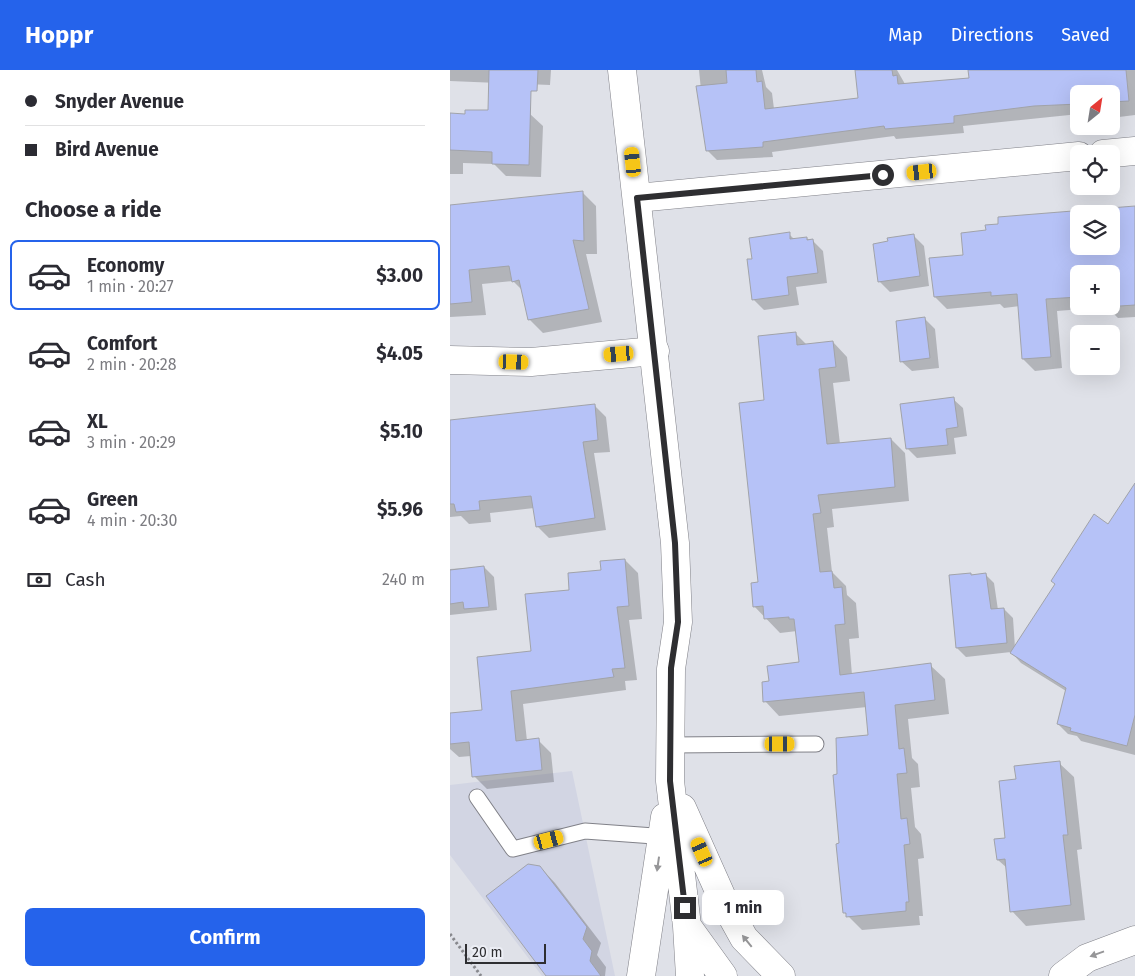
<!DOCTYPE html>
<meta charset="utf-8">
<style>
body{margin:0;font-family:"Fira Sans",sans-serif;background:#f2f2f3;color:#2b2b33;height:100vh;display:flex;flex-direction:column;font-size:19px;white-space:nowrap}
*{box-sizing:border-box;margin:0}
p{font-size:16px;color:#7c7c81}
.icon{flex:none;width:28px;height:28px;fill:none;stroke:currentColor;stroke-width:2;stroke-linecap:round;stroke-linejoin:round}
.map{position:relative;flex:1;overflow:hidden}
.sheet{display:flex;flex-direction:column;background:#fff;width:450px}
.sheet>*{flex:none}
.top-card{display:grid;align-content:center;height:110px;padding:0 25px;background:#fff}
.needle{width:32px;rotate:30deg}
.tools{position:absolute;left:620px;top:15px;display:grid;gap:10px}
.tools a{display:grid;place-items:center;width:50px;height:50px;border-radius:8px;background:#fff;box-shadow:0 5px 20px #0002;font-size:25px}
.scale{position:absolute;left:15px;bottom:12px;width:81px;box-sizing:border-box;padding-left:5px;border:2px solid #2e2e31;border-top:0;font-size:14px;line-height:18px;white-space:nowrap;color:#2e2e31;-webkit-text-stroke:4px #eceef5;paint-order:stroke}
.end{position:absolute;width:22px;height:22px;margin:-11px;border:6px solid #2e2e31;background:#fff;box-shadow:0 0 0 2px #fff}
.from{border-radius:50%}
.bubble{position:absolute;height:35px;border-radius:8px;background:#fff;box-shadow:0 5px 20px #0002;font-size:16px;font-weight:700;line-height:35px;text-align:center}
.car{position:absolute;width:15px;height:30px;margin:-15px -8px;border-radius:6px;box-shadow:0 0 4px 1px #0007;background:linear-gradient(#f5c518 24%,#345 0 40%,#f5c518 0 76%,#345 0 86%,#f5c518 0)}
.top-card b{display:flex;align-items:center;gap:18px;height:48px;font-size:19px}
.top-card b+b{border-top:1px solid #e1e1e2}
.top-card i{width:12px;height:12px;background:#2b2b33}
ul{padding:0;list-style:none}
li{display:flex;align-items:center;gap:15px;height:70px;margin:0 10px 8px;padding:0 15px;border:2px solid transparent;border-radius:8px}
li div{flex:1}
li b{display:block;font-size:19px}
li em{font-style:normal;font-weight:700}
li.current{border-color:#2563eb}
li>.icon{width:45px;height:45px;stroke-width:1.5}
h2{padding:0 25px;font-size:22px;line-height:60px}
.pay{display:flex;align-items:center;gap:12px;height:55px;padding:0 25px;font-size:19px}
.pay p{margin-inline-start:auto}
.button{display:flex;gap:10px;margin-top:auto;padding:10px 25px}
.button a{flex:1;height:58px;border-radius:8px;background:#2563eb;color:#fff;font-size:20px;font-weight:700;line-height:58px;text-align:center}
header{display:flex;align-items:center;gap:30px;box-sizing:border-box;height:70px;padding:0 25px;background:#2563eb;color:#fff}
header strong{font-size:24px}
nav{display:flex;gap:28px;margin-inline-start:auto;font-size:18px}
main{display:flex;flex:1;min-height:0}
.map>svg:first-child{display:block}
.built{fill:#d2d5e3}
.shadow{fill:#0003;fill-rule:evenodd}
.building{fill:#b6c2f7;stroke:#a1a3a9;fill-rule:evenodd}
.lines{fill:none;stroke-linecap:round;stroke-linejoin:round}
.lane-casing{stroke:#808188;stroke-width:17}
.street-casing{stroke:#808188;stroke-width:29}
.secondary-casing{stroke:#808188;stroke-width:29}
.path{stroke:#87888d;stroke-width:3;stroke-dasharray:2.5 2.5;stroke-linecap:butt}
.lane{stroke:#fff;stroke-width:15}
.street{stroke:#fff;stroke-width:28}
.secondary{stroke:#fff;stroke-width:28}
.oneway{fill:#969698}
.route{stroke:#2e2e31;stroke-width:6}
</style>
<header>
<strong>Hoppr</strong>
<nav><a>Map</a><a>Directions</a><a>Saved</a></nav>
</header>
<main>
<section class="sheet">
<div class="top-card">
<b><i class="from"></i>Snyder Avenue</b>
<b><i></i>Bird Avenue</b>
</div>
<h2>Choose a ride</h2>
<ul>
<li class="current"><svg class="icon" aria-label="car" viewBox="0 0 24 24"><path d="M5 17H2v-5l4-1 3-4h7l3 4 3 1v5h-3M9 17h6M6 11h13"/><circle cx="7" cy="17" r="2"/><circle cx="17" cy="17" r="2"/></svg><div><b>Economy</b><p>1 min · 20:27</p></div><em>$3.00</em></li>
<li><svg class="icon" aria-label="car" viewBox="0 0 24 24"><path d="M5 17H2v-5l4-1 3-4h7l3 4 3 1v5h-3M9 17h6M6 11h13"/><circle cx="7" cy="17" r="2"/><circle cx="17" cy="17" r="2"/></svg><div><b>Comfort</b><p>2 min · 20:28</p></div><em>$4.05</em></li>
<li><svg class="icon" aria-label="car" viewBox="0 0 24 24"><path d="M5 17H2v-5l4-1 3-4h7l3 4 3 1v5h-3M9 17h6M6 11h13"/><circle cx="7" cy="17" r="2"/><circle cx="17" cy="17" r="2"/></svg><div><b>XL</b><p>3 min · 20:29</p></div><em>$5.10</em></li>
<li><svg class="icon" aria-label="car" viewBox="0 0 24 24"><path d="M5 17H2v-5l4-1 3-4h7l3 4 3 1v5h-3M9 17h6M6 11h13"/><circle cx="7" cy="17" r="2"/><circle cx="17" cy="17" r="2"/></svg><div><b>Green</b><p>4 min · 20:30</p></div><em>$5.96</em></li>
</ul>
<div class="pay"><svg class="icon" aria-label="cash" viewBox="0 0 24 24"><path d="M3 7h18v10H3z"/><circle cx="12" cy="12" r="2"/></svg>Cash<p>240 m</p></div>
<div class="button"><a>Confirm</a></div>
</section>
<div class="map">
<svg width="685" height="906" viewBox="0 0 685 906">
<rect width="100%" height="100%" fill="#dfe1e8"/>
<path class="built" d="M122 701 165 906H92L0 785V715Z"/>
<path class="shadow" d="M0 0H101L100 15 0 11Z
M249 0H312L316 17 322 23 324 39 409 30 406 0H447L455 14 520 9 522 0H685V45L661 48V24H629V44L513 56 514 63 446 69 444 66 322 82 323 87 267 90 257 80Z
M80 44 93 56 91 107 56 106 44 94 13 93V104H0V45Z
M132 122 146 136 147 184H136L152 252 93 263 79 249 73 221 63 211 32 214 36 245 0 247V136Z
M685 138V250V247L668 248 657 237 607 241 612 298 585 301 573 289 569 236 554 238 550 234 497 239 485 227 515 186 537 161 550 155 549 148ZM629 144H661V176H629ZM629 204H661V236H629Z
M339 164 345 170 356 168 363 171 373 181 377 213 346 217 349 235 314 240 304 230 299 191 304 190Z
M463 165 474 176 479 216 440 222 429 211Z
M475 249 485 259 489 298 462 301 451 291Z
M345 263 357 275 383 272 397 287 400 311 383 313 390 374 441 369 455 383 459 431 382 439 384 457 377 458 382 502 396 516 397 525 406 533 409 568 399 569 402 605 480 595 495 609 499 644 458 649 462 688 468 694 470 717 461 718 465 757 471 764 474 788 468 789 473 846H469L470 855 412 860 394 842 389 705 419 667 417 637 329 646 315 631 320 612 350 593 347 561 330 563 304 536 310 513 315 331Z
M503 329 513 338 517 366 504 368 506 384 467 388 457 378Z
M144 335 156 347 160 382 144 383 156 460 99 468 87 456 84 438 40 443 41 452 19 454 11 446 0 447V351Z
M685 415V685L631 671 627 666 618 664 608 654 616 621 571 593 561 582 516 587 507 578 501 506 535 504 544 513 548 540 554 539 563 548 565 578 659 455Z
M175 490 188 503 192 549 179 550 187 610 175 611 176 620 73 634 77 671 88 670 101 683 104 712 37 719 24 706 21 686 9 687 0 679V644L34 641 83 582 121 521Z
M34 497 44 507 47 540 0 545V499Z
M609 693 624 707 632 779 627 780 635 850 576 856 562 841 557 798 548 790 556 769 567 710Z
M90 797 105 813 151 873 147 885 156 897 155 906H98Z"/>
<path class="building" d="M39 0H88L87 21H81L79 95 42 94V82L0 80V43L15 44V40H38Z
M276 0H306L307 12 312 11 315 39 408 28 405 0H442L443 6 447 5 448 14 519 8 518 0H676L679 31 661 32V24H629V34L584 36 504 46V53L435 59 434 56 313 72V77L256 81 246 16 277 13Z
M133 121 134 171 123 170 139 239 78 250 69 210 62 212 59 196 19 200 22 232 0 234V135Z
M685 136V235L655 237 661 236V204H629V227L596 229 601 287 572 289 567 224 541 226V222L484 227 479 188 513 185 511 163 536 160 535 155 548 154V147ZM629 144H661V176H629Z
M340 162V169L357 167V170L363 169 368 203 337 207 339 225 302 230 297 189H302L299 168Z
M464 164 470 206 428 212 423 174 438 171 437 168Z
M475 247 480 288 450 292 446 251Z
M346 262 347 275 383 271 386 297 369 299 377 374 441 368 445 417 368 425 371 443 363 444 370 502 382 501 384 518 392 517 395 554 385 555 390 605 481 593 485 630 445 635 449 679 454 678 457 703 447 704 451 749 457 748 460 774 454 775 459 832H456V841L396 847V843H393L386 774 389 773 383 705 387 704 386 668 418 665 414 622 313 632 312 612 319 611 317 596 349 592 344 549H339V547L314 549 313 536 303 537 301 513 308 512 289 333 314 330 308 266Z
M504 327 508 357 496 359 498 375 456 379 450 334Z
M145 334 148 370 133 372 145 448 86 457 81 426 29 431 30 440 6 442 4 434H0V350Z
M685 413V645L677 676 620 661 621 658 607 654 616 618 560 583 605 514 601 511 644 444 658 454Z
M175 489 179 536 167 537 175 598 162 599 164 607 61 621 66 671 89 668 92 700 22 707 19 672 0 674V643L32 640 27 587 81 581 75 524 119 520 118 503 151 500 150 491Z
M34 496 39 537 14 539 13 532 0 534V500Z
M521 503V505L536 503 541 539 554 538 557 573 506 578 499 505Z
M610 691 618 765H613L621 835 560 842 555 789 547 790 544 769 555 768 549 711 566 709 564 696Z
M78 794 90 796 137 857 133 869 142 881 140 891 151 906H96L36 826Z"/>
<g class="lines">
<defs>
<path id="lane" d="M220 675 366 674
M27 727 63 779 135 761 218 767"/>
<path id="street" d="M653 84 685 81
M187 128 629 86
M0 290 81 292 205 281"/>
<path id="secondary" d="M172 0 225 473 228 552 221 599 220 711 237 856 240 906
M232 738 274 832 294 868 331 906
M237 856 273 906
M191 906 215 747
M613 906 637 888 685 870"/>
</defs>
<use href="#lane" class="lane-casing"/>
<use href="#street" class="street-casing"/>
<use href="#secondary" class="secondary-casing"/>
<path class="path" d="M0 864 31 906"/>
<use href="#lane" class="lane"/>
<use href="#street" class="street"/>
<use href="#secondary" class="secondary"/>
</g>
<defs><path id="oneway-solid" d="M-6-.8H1V-3.2L6.5 0L1 3.2V.8H-6Z" transform="scale(1.25)"/></defs>
<g class="oneway">
<use href="#oneway-solid" transform="translate(208 794) rotate(98)"/>
<use href="#oneway-solid" transform="translate(297 871) rotate(-129)"/>
<use href="#oneway-solid" transform="translate(647 884) rotate(160)"/>
</g>
<g class="lines">
<path class="route" d="M235 838 220 711 221 598 228 552 225 473 187 128 433 105"/>
</g>
</svg>
<div class="tools">
<a><svg class="needle" viewBox="-14 -14 28 28"><path d="M0-13l5 13h-10z" fill="#e53935"/><path d="M0 13l5-13h-10z" fill="#7c7c81"/></svg></a>
<a><svg class="icon" aria-label="locate" viewBox="0 0 24 24"><circle cx="12" cy="12" r="6"/><path d="M12 2v4M12 18v4M2 12h4M18 12h4"/></svg></a>
<a><svg class="icon" aria-label="layers" viewBox="0 0 24 24"><path d="M12 4l9 5-9 5-9-5zM3 14l9 5 9-5"/></svg></a>
<a>+</a>
<a>−</a>
</div>
<div class="scale">20 m</div>
<i class="end from" style="left:433px;top:105px"></i>
<i class="end" style="left:235px;top:838px"></i>
<div class="bubble" style="left:252px;top:820px;width:82px">1 min</div>
<i class="car" style="left:183px;top:92px;rotate:354deg"></i>
<i class="car" style="left:472px;top:102px;rotate:264deg"></i>
<i class="car" style="left:169px;top:284px;rotate:265deg"></i>
<i class="car" style="left:64px;top:292px;rotate:92deg"></i>
<i class="car" style="left:330px;top:674px;rotate:90deg"></i>
<i class="car" style="left:99px;top:770px;rotate:75deg"></i>
<i class="car" style="left:252px;top:782px;rotate:336deg"></i>
</div>
</main>
